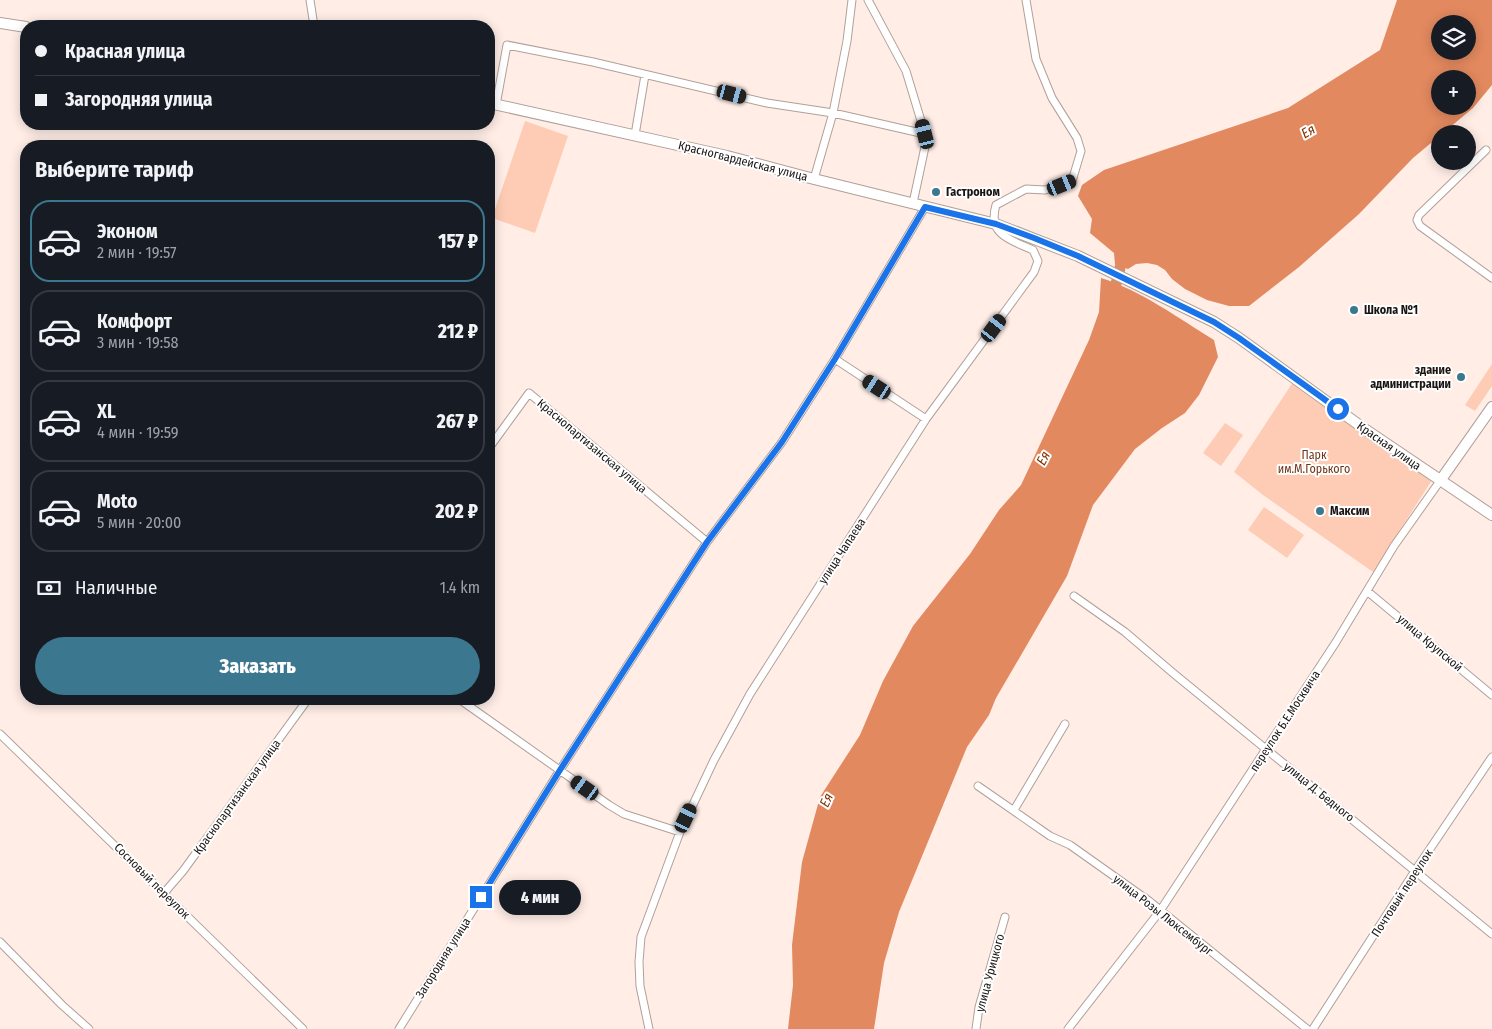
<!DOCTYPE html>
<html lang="ru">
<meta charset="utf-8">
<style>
body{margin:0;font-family:"Fira Sans Condensed",sans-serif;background:#242831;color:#f1f3f6;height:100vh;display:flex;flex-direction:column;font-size:19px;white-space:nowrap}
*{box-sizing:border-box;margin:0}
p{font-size:16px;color:#9ea1a6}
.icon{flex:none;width:28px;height:28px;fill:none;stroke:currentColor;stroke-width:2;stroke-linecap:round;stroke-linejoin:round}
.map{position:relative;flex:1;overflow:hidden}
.drawer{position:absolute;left:20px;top:140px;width:475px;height:565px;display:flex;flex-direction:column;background:#171b24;border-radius:20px;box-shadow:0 2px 12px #0003}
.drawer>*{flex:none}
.top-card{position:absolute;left:20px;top:20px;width:475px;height:110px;border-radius:20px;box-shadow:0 2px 12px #0003;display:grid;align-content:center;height:110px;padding:0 15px;background:#171b24}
.buttons{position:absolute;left:1431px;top:15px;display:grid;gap:10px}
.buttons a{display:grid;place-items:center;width:45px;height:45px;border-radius:50%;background:#171b24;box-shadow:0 2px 12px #0003;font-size:25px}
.end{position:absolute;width:22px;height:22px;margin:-11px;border:6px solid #1a73e8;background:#fff;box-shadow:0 0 0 2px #fff}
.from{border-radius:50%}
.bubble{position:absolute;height:35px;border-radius:18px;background:#171b24;box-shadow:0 2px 12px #0003;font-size:16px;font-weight:800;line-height:35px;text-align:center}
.car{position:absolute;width:15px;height:30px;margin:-15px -8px;border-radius:6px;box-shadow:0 0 4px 1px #0007;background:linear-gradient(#222 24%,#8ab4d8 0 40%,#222 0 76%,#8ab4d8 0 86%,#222 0)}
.top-card b{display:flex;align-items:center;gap:18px;height:48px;font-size:19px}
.top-card b+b{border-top:1px solid #363941}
.top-card i{width:12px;height:12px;background:#f1f3f6}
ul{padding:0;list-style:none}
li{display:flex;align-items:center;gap:15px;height:82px;margin:0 10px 8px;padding:0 5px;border:2px solid #363941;border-radius:20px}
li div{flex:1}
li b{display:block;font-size:19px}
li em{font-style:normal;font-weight:800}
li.selected{border-color:#3b778e}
li>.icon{width:45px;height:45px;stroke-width:1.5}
h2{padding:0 15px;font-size:22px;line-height:60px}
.pay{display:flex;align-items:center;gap:12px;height:55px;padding:0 15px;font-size:19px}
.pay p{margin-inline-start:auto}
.primary-button{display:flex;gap:10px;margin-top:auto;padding:10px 15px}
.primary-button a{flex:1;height:58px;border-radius:30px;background:#3b778e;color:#fff;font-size:20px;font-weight:800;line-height:58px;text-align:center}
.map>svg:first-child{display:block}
.green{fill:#feccb5}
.water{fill:#e2895f;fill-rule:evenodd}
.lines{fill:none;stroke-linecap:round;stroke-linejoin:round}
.river{stroke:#e2895f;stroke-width:11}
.street-casing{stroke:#b0a099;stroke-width:9}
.secondary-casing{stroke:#b0a099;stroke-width:12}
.street{stroke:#fff;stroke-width:7}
.secondary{stroke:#fff;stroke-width:10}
.route{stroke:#1a73e8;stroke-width:6}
.poi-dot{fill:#3b778e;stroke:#fff;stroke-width:2}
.labels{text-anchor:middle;stroke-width:4;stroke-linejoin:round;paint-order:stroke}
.street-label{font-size:12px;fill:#1a1412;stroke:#fff}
.poi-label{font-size:12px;font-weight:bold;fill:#1a1412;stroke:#fff;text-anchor:start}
.park-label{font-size:12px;fill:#703619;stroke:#fff}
.water-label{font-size:14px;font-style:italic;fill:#823300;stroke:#fff}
</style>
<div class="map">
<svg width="1492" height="1029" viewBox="0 0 1492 1029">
<rect width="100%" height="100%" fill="#ffede6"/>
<path class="green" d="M525 121 568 136 535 233 492 218Z
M1492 364V386L1475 411 1465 405Z
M1295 379 1432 480 1373 572 1263 495 1234 472Z
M1225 423 1243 435 1221 466 1203 453Z
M1264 507 1304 535 1287 558 1248 530Z"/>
<path class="water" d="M1397 0H1492V85L1473 108 1413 158 1359 214 1299 267 1249 306H1229L1207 300 1185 289 1172 279 1165 270 1157 265 1147 263 1136 264 1128 269 1115 264 1114 253 1090 233 1092 219 1078 196 1082 185 1104 170 1288 108 1380 50ZM1440 24H1468V51H1440ZM1440 79H1468V106H1440Z
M1101 278C1142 291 1178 318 1214 340L1218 357 1199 395 1185 413 1162 428 1135 449 1093 505 1067 576 996 698 989 715 967 747 899 912 884 963 874 1029H788L793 985 792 945 802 862 820 797 860 735 883 681 913 626 970 554 999 510 1021 485 1089 340 1099 312Z"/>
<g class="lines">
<path class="river" d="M1113 296 1124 252"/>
<defs>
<path id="street" d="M310 0 314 26
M868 0 906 71 925 134V147L913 203
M496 105 507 45 593 62 767 103 833 113 925 134
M635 135 645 75
M1486 150 1419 215 1417 220 1420 226 1492 278
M814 179 833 113 847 41 852 0
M835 359 926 419
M489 448 529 393 707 542
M1367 591 1492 695
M1074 596 1125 632 1173 673 1492 934
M459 699 609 805 624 814 680 832
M0 734 303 1029
M978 786 1050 836 1070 845 1149 901 1307 1029
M1014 810 1065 724
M164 893 183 871 308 699
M0 942 62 1005 89 1029
M399 1029 560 770 707 542 782 442 835 359 925 207
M649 1029 640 986 639 962 641 937 680 832 714 760 750 694 926 419 1034 272 1038 261 1033 250C1011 240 987 235 996 205L1026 189 1045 190 1072 181 1081 151 1077 138 1052 98 1036 59 1026 0
M976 1029 979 1007 1005 917
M1068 1029 1160 911 1336 642 1394 546 1440 481
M1313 1029 1415 871 1492 757"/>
<path id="secondary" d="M0 23 26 27
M489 103 727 156 814 179 996 224 1078 256 1214 322 1239 338 1366 430 1492 515
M1440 481 1492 407"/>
</defs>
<use href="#street" class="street-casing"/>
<use href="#secondary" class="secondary-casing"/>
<use href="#street" class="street"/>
<use href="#secondary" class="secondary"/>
</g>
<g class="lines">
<path class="route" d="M481 897 560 770 707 542 782 442 835 359 925 207 996 224 1034 238 1078 256 1214 322 1239 338 1338 409"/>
</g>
<g class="poi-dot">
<circle cx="936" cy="192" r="5"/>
<circle cx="1354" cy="310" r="5"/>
<circle cx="1461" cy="377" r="5"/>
<circle cx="1320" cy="511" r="5"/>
</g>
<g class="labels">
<g class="street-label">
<text transform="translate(743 161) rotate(14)" y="4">Красногвардейская улица</text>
<text transform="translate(592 446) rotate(40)" y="4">Краснопартизанская улица</text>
<text transform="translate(1389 446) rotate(35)" y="4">Красная улица</text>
<text transform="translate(842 551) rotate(-57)" y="4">улица Чапаева</text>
<text transform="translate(1430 643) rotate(40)" y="4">улица Крупской</text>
<text transform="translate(1285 721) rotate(-57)" y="4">переулок Б.Е.Москвича</text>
<text transform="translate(1319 792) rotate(39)" y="4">улица Д. Бедного</text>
<text transform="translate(237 797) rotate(-54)" y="4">Краснопартизанская улица</text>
<text transform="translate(152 881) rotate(45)" y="4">Сосновый переулок</text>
<text transform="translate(1402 893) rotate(-57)" y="4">Почтовый переулок</text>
<text transform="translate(1163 915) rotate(38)" y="4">улица Розы Люксембург</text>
<text transform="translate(443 958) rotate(-58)" y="4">Загородняя улица</text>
<text transform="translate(990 973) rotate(-75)" y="4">улица Урицкого</text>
</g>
<g class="poi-label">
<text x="946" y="196">Гастроном</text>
<text x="1364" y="314">Школа №1</text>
<text x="1451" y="374" text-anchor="end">здание<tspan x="1451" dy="14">администрации</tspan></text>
<text x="1330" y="515">Максим</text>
</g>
<g class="park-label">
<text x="1314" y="459">Парк<tspan x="1314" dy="14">им.М.Горького</tspan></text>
</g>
<g class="water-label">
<text transform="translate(1308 131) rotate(-29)" y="5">Ея</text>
<text transform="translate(1043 458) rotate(-62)" y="5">Ея</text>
<text transform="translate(826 800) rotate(-65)" y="5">Ея</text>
</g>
</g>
</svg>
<div class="buttons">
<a><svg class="icon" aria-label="layers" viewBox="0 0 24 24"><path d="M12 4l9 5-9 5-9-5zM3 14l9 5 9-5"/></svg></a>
<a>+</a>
<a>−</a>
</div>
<i class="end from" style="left:1338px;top:409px"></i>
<i class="end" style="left:481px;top:897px"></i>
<div class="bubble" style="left:499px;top:880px;width:82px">4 мин</div>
<i class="car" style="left:732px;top:94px;rotate:105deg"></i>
<i class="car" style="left:925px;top:134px;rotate:346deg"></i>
<i class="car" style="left:1062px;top:185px;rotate:68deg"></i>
<i class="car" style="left:994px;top:328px;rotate:37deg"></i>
<i class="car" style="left:877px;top:387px;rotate:303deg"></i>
<i class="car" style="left:585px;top:788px;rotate:305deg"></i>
<i class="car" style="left:686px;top:818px;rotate:25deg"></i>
<div class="top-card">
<b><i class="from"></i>Красная улица</b>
<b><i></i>Загородняя улица</b>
</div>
<section class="drawer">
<h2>Выберите тариф</h2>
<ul>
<li class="selected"><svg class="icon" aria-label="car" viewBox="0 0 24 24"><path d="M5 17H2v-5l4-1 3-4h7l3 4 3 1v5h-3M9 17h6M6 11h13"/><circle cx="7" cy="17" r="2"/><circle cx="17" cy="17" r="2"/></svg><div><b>Эконом</b><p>2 мин · 19:57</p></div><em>157 ₽</em></li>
<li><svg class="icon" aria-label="car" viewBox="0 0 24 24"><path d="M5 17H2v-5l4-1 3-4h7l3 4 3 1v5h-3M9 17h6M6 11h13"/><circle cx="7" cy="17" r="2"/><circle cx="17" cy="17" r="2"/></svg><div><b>Комфорт</b><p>3 мин · 19:58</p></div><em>212 ₽</em></li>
<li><svg class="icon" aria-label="car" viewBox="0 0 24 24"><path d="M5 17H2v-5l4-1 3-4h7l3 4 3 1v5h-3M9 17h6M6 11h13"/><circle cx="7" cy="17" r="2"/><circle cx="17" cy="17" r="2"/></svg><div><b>XL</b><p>4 мин · 19:59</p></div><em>267 ₽</em></li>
<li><svg class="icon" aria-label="car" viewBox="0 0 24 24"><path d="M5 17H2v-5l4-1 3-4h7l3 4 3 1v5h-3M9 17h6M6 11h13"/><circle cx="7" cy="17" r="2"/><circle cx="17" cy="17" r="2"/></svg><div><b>Moto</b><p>5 мин · 20:00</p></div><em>202 ₽</em></li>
</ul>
<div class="pay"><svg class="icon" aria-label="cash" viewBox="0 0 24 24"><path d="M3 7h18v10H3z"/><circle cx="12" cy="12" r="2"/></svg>Наличные<p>1.4 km</p></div>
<div class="primary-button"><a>Заказать</a></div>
</section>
</div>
